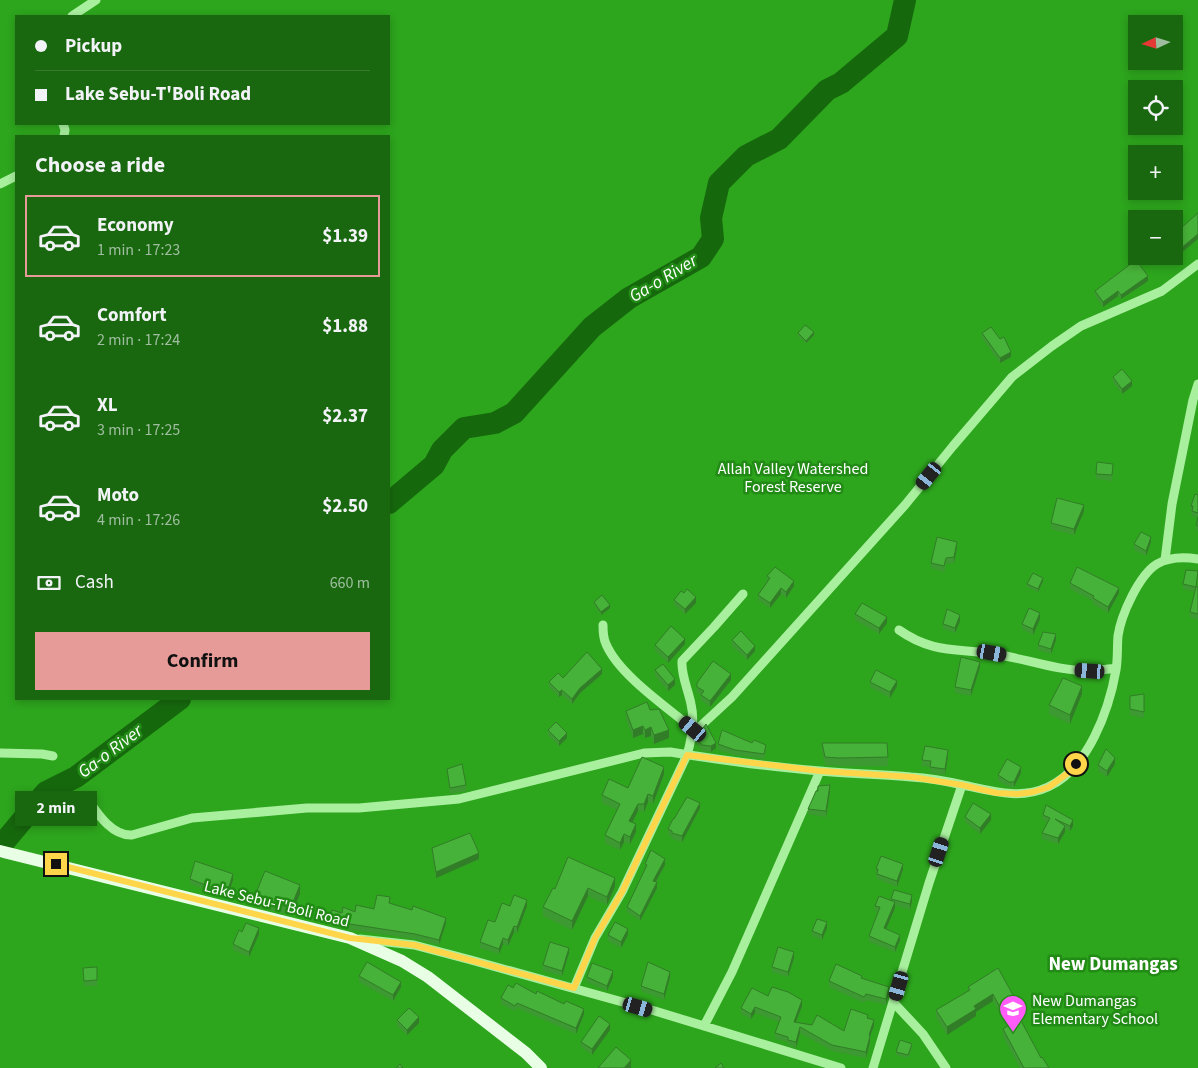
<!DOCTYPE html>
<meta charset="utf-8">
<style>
body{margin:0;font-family:"Source Sans 3",sans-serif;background:#26701e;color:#f1f3f6;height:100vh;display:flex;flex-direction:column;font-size:19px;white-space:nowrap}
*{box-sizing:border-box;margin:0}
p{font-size:16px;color:#9fbe9f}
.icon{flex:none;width:28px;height:28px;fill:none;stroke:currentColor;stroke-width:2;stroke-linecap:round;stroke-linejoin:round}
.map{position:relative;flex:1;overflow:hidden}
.side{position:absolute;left:15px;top:135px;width:375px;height:565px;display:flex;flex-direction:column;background:#196810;border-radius:0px;box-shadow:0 2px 8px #0003}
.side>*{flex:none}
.guide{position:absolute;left:15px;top:15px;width:375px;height:110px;border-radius:0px;box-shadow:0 2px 8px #0003;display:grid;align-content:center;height:110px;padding:0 20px;background:#196810}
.needle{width:32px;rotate:266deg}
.fabs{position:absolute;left:1128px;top:15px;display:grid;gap:10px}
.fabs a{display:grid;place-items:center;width:55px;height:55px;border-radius:0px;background:#196810;box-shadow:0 2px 8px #0003;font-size:25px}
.end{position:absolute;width:22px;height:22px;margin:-11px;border:6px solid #ffd54a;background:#111;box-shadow:0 0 0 2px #111}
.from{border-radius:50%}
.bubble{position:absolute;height:35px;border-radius:0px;background:#196810;box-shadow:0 2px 8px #0003;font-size:16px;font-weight:700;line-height:35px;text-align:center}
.car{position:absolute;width:15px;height:30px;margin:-15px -8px;border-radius:6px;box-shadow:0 0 4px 1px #0007;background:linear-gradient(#222 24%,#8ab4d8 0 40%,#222 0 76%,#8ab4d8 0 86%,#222 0)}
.guide b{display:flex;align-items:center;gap:18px;height:48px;font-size:19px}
.guide b+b{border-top:1px solid #377b30}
.guide i{width:12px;height:12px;background:#f1f3f6}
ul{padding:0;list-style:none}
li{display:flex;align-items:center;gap:15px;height:82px;margin:0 10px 8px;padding:0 10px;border:2px solid transparent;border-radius:0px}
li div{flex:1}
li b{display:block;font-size:19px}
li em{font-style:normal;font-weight:700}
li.selected{border-color:#e69b98}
li>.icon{width:45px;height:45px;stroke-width:1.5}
h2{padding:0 20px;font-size:22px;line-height:60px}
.pay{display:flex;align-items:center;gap:12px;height:55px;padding:0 20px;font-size:19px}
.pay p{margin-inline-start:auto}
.cta{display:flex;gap:10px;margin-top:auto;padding:10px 20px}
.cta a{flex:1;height:58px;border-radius:0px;background:#e69b98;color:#111;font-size:20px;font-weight:700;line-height:58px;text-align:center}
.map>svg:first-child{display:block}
.green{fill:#2da51d;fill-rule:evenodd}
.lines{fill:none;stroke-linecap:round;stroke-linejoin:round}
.river{stroke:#16680d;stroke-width:22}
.minor{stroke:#a8ef9e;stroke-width:9}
.major{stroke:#e8ffe6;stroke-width:12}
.wall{fill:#3d9931}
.shaded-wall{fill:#327d28}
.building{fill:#47b239;stroke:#327d28}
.route{stroke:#ffd54a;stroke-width:6}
.labels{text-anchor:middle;stroke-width:5;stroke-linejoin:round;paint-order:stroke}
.park-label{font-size:16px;fill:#fff;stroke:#218b15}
.street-label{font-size:16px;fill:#fff;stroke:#218b15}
.poi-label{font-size:16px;fill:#fff;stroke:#218b15;text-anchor:start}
.water-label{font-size:18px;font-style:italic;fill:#fff;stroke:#218b15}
.quarter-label{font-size:19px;font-weight:bold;fill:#fff;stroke:#218b15}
</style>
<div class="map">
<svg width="1198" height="1068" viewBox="0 0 1198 1068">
<rect width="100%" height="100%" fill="#218b15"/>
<path class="green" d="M0 0H1198V1068H0ZM16 16H389V124H16ZM1136 24H1174V61H1136ZM1136 89H1174V126H1136ZM16 136H389V699H16ZM1136 154H1174V191H1136ZM1136 219H1174V256H1136Z"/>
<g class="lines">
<path class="river" d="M389 503 434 465 442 450 464 428 495 423 514 413 592 327 629 298 701 257 713 239 711 218 719 183 746 156 779 139 827 90 841 83 897 36 905 0
M0 847 46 792 76 777 180 699"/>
<path class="minor" d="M72 16 96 0
M63 124 65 130 64 136
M0 184 16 176
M1165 560 1172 504 1193 400 1198 384
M603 625C603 632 603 638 606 644 619 675 667 707 693 729
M899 630C933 654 958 648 995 654 1026 659 1058 671 1090 671 1098 671 1108 669 1116 668
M693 733 732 697 905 505 953 446 1012 377 1052 346 1081 326 1162 291 1198 264
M0 753 42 754 53 756
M89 801C99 816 113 836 132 835L192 818 307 808H359L459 799 644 753 670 752C720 760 770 767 820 771 850 774 881 774 911 777 928 778 946 781 963 785 992 791 1020 800 1048 787 1088 769 1109 710 1116 670 1118 658 1117 647 1118 636 1121 615 1139 575 1157 564 1169 557 1185 557 1198 559
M360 939 414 945 471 960 655 1011 841 1068
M574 988 595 938 622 892 687 755C692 738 695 721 691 704 688 689 681 675 682 661L714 627 743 594
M894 1003 923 1034 946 1068
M704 1026 732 972 820 771
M873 1068 929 883 962 785"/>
<path class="major" d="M0 851 350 938 402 961 428 977 526 1053 541 1068"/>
</g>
<path class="wall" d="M1198 213V239L1169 263 1163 256H1174L1181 228Z
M1148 281 1121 299 1118 296 1103 307 1095 296V291Z
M798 333 814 335 806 343 798 336Z
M982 333 1011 357 1000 363 982 338Z
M1113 377 1132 386 1122 394 1113 382Z
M1113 470 1112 481 1096 479V474Z
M1198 495V531L1196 530V525L1198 518 1192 516 1191 511V506Z
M1084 511 1074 535 1051 529V523Z
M1151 542 1146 556 1134 550V544Z
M957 547 954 563 946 564 944 572 931 568V563Z
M767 576 794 586 786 598 781 594 770 608 758 600V595L767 581Z
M1043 581 1038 592 1027 587V584Z
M1070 583 1119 593 1108 613 1093 604V601L1070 589Z
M1183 584 1198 587V620L1190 617V612L1195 592 1183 589Z
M674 600 696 603 685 614 674 605Z
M594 602 610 608 601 615 594 605Z
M855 614 887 623 879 634 855 620Z
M1040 619 1033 635 1022 629V624Z
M960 621 955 633 943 629V624Z
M732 640 755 651 747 660 732 646Z
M1056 640 1051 654 1038 650V645Z
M685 644 668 663 655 650V645Z
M980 667 971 696 955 693V687Z
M655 670 675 685 668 691 655 676Z
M602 674 580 693 572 704 562 695 559 697 549 687V682L563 678Z
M731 680 710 707 701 700V695L697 693V683Z
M870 682 897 686 890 698 870 687Z
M1082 694 1070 724 1049 714V705Z
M1144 694V718L1130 715V696Z
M650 710 669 738 654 744 651 736 645 738 643 734 633 738 626 719V711Z
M548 730 567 738 559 746 548 735Z
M696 738 716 748 711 752 702 751 696 743Z
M822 743 888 757V766H839L825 765 822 751Z
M718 744 766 750 764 759 735 755 718 750Z
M948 756 945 775 930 773V767L922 766V760Z
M1115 764 1107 777 1098 771V765Z
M447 769 466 785V791L450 794Z
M1021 773 1014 787H1009L998 781V775Z
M664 774 653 804 648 802 644 812 638 811 632 823 636 832 630 844 624 842 620 850 605 843V835L617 810 602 803V795L628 788Z
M818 786 830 791 826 817 808 814V809L818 791Z
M700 808 682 842 672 839V837L668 835V829L674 819Z
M1043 815 1073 826 1070 831 1065 829V832L1058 844 1042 839V833L1048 822 1043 820Z
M965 817 991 820 980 834 965 822Z
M432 848 479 859 436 878 432 854Z
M645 864 665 865 656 882 657 888 640 921 627 912V907L645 869Z
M876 869H903L897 887 877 879Z
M190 879 233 880 227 898 190 884Z
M615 886 607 905 588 896 572 930 543 916V907L555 889Z
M300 894 291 915 254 906V898Z
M891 899 912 901 910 910 895 905V908L886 929 900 940 895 952 869 942V936L878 912 875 911V906L891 901Z
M390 903 446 923 439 945 415 939 350 930 330 925V919L355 912 374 909Z
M510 906H527L517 933 514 932 508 946 503 944 499 954 480 948V942L495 922Z
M827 928 822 940 812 936V931Z
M242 932 259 934 249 957 233 950V944Z
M608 935H628L621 948 608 941Z
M569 953 562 976 543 971V965Z
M794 958 788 977 772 972V967Z
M83 968 97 980V986H84Z
M998 968 1023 1020 1021 1021 1041 1058 1049 1068H1020L1003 1037V1029L1007 1027 993 1001 976 1012V1016L947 1035 936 1017V1010L968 991V987Z
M359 976 401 987 393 1001 359 982Z
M587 977H613L607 991 587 982Z
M670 977 664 1000 641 991V986Z
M862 978 889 993 886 1005 866 1000 864 1003 829 987V981Z
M513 988 536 994 584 1014 576 1034 517 1008 515 1011 501 1004V998Z
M768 996 802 1006 796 1022 844 1031 868 1018 874 1026 870 1036V1041L866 1058 832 1051 800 1033 796 1048 788 1045V1042L775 1039V1033L779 1022 755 1013 751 1019 741 1014V1008Z
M397 1020 419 1023 407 1035 397 1026Z
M610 1030 592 1055 581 1047V1042Z
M912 1047 908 1058 896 1055V1052Z"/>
<path class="shaded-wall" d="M1198 234V239L1169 263V258L1171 256H1174V254Z
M1148 276V281L1121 299V295Z
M1118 291V296L1103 307V302Z
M814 332V335L806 343V341Z
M1011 352V357L1000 363V358Z
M1132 381V386L1122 394V389Z
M1084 505V511L1074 535V529Z
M1151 537V542L1146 556V551Z
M957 542V547L954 563V557Z
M1043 578V581L1038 592V589Z
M794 581V586L786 598V592Z
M781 588V594L770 608V603Z
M1119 588V593L1108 613V607Z
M696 597V603L685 614V609Z
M610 605V608L601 615V612Z
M1040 613V619L1033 635V629Z
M960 615V621L955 633V628Z
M887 617V623L879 634V628Z
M1056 634V640L1051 654V649Z
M685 639V644L668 663V657Z
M755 646V651L747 660V655Z
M980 662V667L971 696V690Z
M602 669V674L580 693 572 704V699L580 688Z
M731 674V680L710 707V701Z
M675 679V685L668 691V685Z
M897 681V686L890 698V692Z
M1082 686V694L1070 724V715Z
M562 690V695L559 697V692Z
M643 726V734L633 738V730Z
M651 727V736L645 738V730Z
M669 730V738L654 744V735Z
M567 733V738L559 746V741Z
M716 743V748L711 752V746Z
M948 750V756L945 775V769Z
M1115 758V764L1107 777V771Z
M664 767V774L653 804V796Z
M1021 767V773L1014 787V782Z
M830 785V791L826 817V811Z
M648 794V802L644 812V804Z
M700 803V808L682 842V836Z
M638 804V811L629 829V821Z
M991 814V820L980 834V828Z
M1073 820V826L1070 831V826Z
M636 824V832L630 844V837Z
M1065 826V832L1058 844V838Z
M624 834V842L620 850V843Z
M479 853V859L436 878V872Z
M665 859V865L653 886V881Z
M903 864V869L897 887V881Z
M233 874V880L227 898V893Z
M615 878V886L607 905V897Z
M657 882V888L640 921V916Z
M300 885V894L291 915V907Z
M588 888V896L572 930V921Z
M912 895V901L910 910V904Z
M527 900V906L517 933V927Z
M895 902V908L884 934V928Z
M446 918V923L439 945V940Z
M827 922V928L822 940V935Z
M514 926V932L508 946V940Z
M259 928V934L249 957V952Z
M628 929V935L621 948V942Z
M900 935V940L895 952V947Z
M503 938V944L499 954V949Z
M569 948V953L562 976V971Z
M794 952V958L788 977V972Z
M613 971V977L607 991V986Z
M670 972V977L664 1000V994Z
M401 982V987L393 1001V995Z
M889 987V993L886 1005V999Z
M993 994V1001L976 1012V1016L947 1035V1027L974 1006Z
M802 1000V1006L794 1027V1022Z
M755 1007V1013L751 1019V1014Z
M584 1009V1014L576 1034V1028Z
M1023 1013V1020L1018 1022V1015Z
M419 1017V1023L407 1035V1030Z
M874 1020V1026L870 1036V1041L866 1058V1052L869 1035Z
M610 1024V1030L592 1055V1049Z
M800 1027V1033L796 1048V1042Z
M631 1060V1068H624Z"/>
<path class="building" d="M1198 213V234L1174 254V226L1177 223 1181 228Z
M1136 260 1148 276 1121 295 1118 291 1103 302 1095 291Z
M805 325 814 332 806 341 798 333Z
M991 327 1000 339 1004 337 1011 352 1000 358 982 333Z
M1122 369 1132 381 1122 389 1113 377Z
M1097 462 1113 464 1112 475 1096 474Z
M1195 494 1198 495V513L1192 511 1193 506H1191Z
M1057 498 1084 505 1074 529 1051 523Z
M1198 517V526L1196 525Z
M1141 532 1151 537 1146 551 1134 544Z
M937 537 957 542 954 557 946 558 944 566 931 563Z
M775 567 794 581 786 592 781 588 770 603 758 595 770 578 767 576Z
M1077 567 1119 588 1108 607 1093 598 1094 596 1070 583Z
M1186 570 1198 571 1196 587 1183 584Z
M1033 573 1043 578 1038 589 1027 584Z
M1196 587H1198V614L1190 612Z
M687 589 696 597 685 609 674 600 681 591 684 593Z
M602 595 610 605 601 612 594 602Z
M862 603 887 617 879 628 855 614Z
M1029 608 1040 613 1033 629 1022 624Z
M947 609 960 615 955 628 943 624Z
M671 626 685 639 668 657 655 645Z
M741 631 755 646 747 655 732 640Z
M1043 632 1056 634 1051 649 1038 645Z
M587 652 602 669 580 688 572 699 562 690 559 692 549 682 558 673 563 678Z
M961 657 980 662 971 690 955 687Z
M713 661 731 674 710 701 701 695 704 691 697 687V683Z
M663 664 675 679 668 685 655 670Z
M876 670 897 681 890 692 870 682Z
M1063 678 1082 686 1070 715 1049 705Z
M1144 694V712L1130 709V696Z
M647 702 650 710 659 709 669 730 654 735 651 727 645 730 643 726 633 730 626 711Z
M556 722 567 733 559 741 548 730Z
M706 724 716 743 711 746 702 745 696 738Z
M722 730 752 743 754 740 766 745 764 754 735 750 718 744Z
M822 743H887L888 757 839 758 825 757Z
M925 746 948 750 945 769 930 767 931 761 922 760Z
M1106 749 1115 758 1107 771 1098 765Z
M642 757 664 767 653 796 648 794 644 804H638L629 821 636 824 630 837 624 834 620 843 605 835 620 804 602 795 609 779 628 788Z
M1007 759 1021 767 1014 782H1009L998 775Z
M462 764 466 785 450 788 447 769Z
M830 785 826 811 808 809 816 791H818V786Z
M687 797 700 803 682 836 672 833V831L668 829 673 819H674Z
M973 803 991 814 980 828 965 817Z
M1046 805 1073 820 1070 826 1055 819 1065 826 1058 838 1042 833 1050 818 1043 815Z
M470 833 479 853 436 872 432 848Z
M651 850 665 859 653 881 657 882 640 916 627 907 647 865 645 864Z
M881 856 903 864 897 881 877 874 878 869H876Z
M568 857 615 878 607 897 588 888 572 921 543 907 553 888 555 889Z
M195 861 233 874 227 893 190 879Z
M265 871 300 885 291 907 254 898Z
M894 890 912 895 910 904 891 899Z
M377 895 390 897 389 903 412 910 413 906 446 918 439 940 415 934 350 924 330 919 332 910 342 913 343 907 355 912 356 905 374 909Z
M514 895 527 900 517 927 514 926 508 940 503 938 499 949 480 942 488 920 495 922 502 903 510 906Z
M879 896 895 902 884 928 900 935 895 947 869 936 880 907 875 906Z
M817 919 827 922 822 935 812 931Z
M615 922 628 929 621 942 608 935Z
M246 923 259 928 249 952 233 944 239 930 242 932Z
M550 942 569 948 562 971 543 965Z
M778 947 794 952 788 972 772 967Z
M367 962 401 982 393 995 359 976Z
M648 962 670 972 664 994 641 986Z
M592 963 613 971 607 986 587 977Z
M836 964 862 976 861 978 889 987 886 999 866 994 864 997 829 981Z
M97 967V980L84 981 83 968Z
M998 968 1023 1013 1018 1015 1041 1058 1042 1057 1049 1068H1024L1003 1029 1009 1025 993 994 974 1006 976 1009 947 1027 936 1010 970 990 968 987Z
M516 983 536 994 537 991 564 1004 566 1001 584 1009 576 1028 517 1003 515 1006 501 998 508 985 513 988Z
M772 987 788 992 802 1000 794 1022 812 1025 817 1015 844 1031 851 1009 868 1015 867 1018 874 1020 869 1035 870 1036 866 1052 832 1045 800 1027 796 1042 788 1040V1037L775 1033 781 1017 755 1007 751 1014 741 1008 752 988 768 996Z
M409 1008 419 1017 407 1030 397 1020Z
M599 1016 610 1024 592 1049 581 1042Z
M900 1040 912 1044 908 1055 896 1052Z
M616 1047 631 1060 624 1068H598Z
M721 1063 724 1068H715Z
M400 1064 403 1068H396Z"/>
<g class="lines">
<path class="route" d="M56 864 350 938 414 945 574 988 595 938 622 892 687 755 820 771 912 777 962 785 997 793 1018 794 1033 792 1049 787 1068 773 1076 764"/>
</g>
<defs>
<symbol id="school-pin" viewBox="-11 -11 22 30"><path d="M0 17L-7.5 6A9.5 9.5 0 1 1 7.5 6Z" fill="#ff5cf8" stroke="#218b15"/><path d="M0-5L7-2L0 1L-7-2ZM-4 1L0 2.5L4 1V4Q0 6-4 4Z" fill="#fff"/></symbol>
</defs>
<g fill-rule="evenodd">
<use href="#school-pin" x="997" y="993" width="32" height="43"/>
</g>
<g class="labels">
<g class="park-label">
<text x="793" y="474">Allah Valley Watershed<tspan x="793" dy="18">Forest Reserve</tspan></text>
</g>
<g class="street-label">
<text transform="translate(277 903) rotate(14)" y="6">Lake Sebu-T'Boli Road</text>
</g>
<g class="poi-label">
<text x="1032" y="1006">New Dumangas<tspan x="1032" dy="18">Elementary School</tspan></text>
</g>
<g class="water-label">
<text transform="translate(663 278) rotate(-31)" y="6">Ga-o River</text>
<text transform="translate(110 751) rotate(-37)" y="6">Ga-o River</text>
</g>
<g class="quarter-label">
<text x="1113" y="970">New Dumangas</text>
</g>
</g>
</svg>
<div class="fabs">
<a><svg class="needle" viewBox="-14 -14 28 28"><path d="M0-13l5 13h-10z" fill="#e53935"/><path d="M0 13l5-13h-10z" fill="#9fbe9f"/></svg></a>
<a><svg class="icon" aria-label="locate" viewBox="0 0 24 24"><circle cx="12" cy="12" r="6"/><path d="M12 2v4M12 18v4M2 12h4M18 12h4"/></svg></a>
<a>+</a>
<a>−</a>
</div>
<i class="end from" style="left:1076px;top:764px"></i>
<i class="end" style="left:56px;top:864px"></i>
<div class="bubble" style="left:15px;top:791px;width:82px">2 min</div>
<i class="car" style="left:929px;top:476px;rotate:219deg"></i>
<i class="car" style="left:992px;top:653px;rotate:100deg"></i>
<i class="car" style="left:1090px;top:671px;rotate:274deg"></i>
<i class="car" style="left:693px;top:729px;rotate:310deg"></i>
<i class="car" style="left:939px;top:852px;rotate:18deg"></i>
<i class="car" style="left:899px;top:986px;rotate:196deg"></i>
<i class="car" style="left:638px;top:1007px;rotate:106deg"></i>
<div class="guide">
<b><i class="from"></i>Pickup</b>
<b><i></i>Lake Sebu-T'Boli Road</b>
</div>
<section class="side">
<h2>Choose a ride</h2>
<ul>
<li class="selected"><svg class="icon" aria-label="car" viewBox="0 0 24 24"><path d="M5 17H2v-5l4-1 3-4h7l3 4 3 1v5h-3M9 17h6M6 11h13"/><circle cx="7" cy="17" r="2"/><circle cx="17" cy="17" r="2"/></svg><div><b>Economy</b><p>1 min · 17:23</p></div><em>$1.39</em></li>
<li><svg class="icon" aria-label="car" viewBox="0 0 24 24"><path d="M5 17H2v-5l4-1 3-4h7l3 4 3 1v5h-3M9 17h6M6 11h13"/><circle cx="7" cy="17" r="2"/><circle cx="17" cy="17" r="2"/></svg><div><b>Comfort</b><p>2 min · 17:24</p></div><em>$1.88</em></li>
<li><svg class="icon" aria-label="car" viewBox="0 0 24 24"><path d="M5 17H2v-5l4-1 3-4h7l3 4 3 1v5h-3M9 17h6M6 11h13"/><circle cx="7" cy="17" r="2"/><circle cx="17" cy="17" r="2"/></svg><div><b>XL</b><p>3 min · 17:25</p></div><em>$2.37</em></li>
<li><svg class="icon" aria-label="car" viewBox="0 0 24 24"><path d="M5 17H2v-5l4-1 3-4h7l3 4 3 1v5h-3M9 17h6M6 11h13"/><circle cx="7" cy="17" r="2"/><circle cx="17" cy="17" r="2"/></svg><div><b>Moto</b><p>4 min · 17:26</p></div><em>$2.50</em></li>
</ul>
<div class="pay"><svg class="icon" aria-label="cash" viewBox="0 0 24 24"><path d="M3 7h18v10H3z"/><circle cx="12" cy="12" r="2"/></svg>Cash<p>660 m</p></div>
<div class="cta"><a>Confirm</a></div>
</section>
</div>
